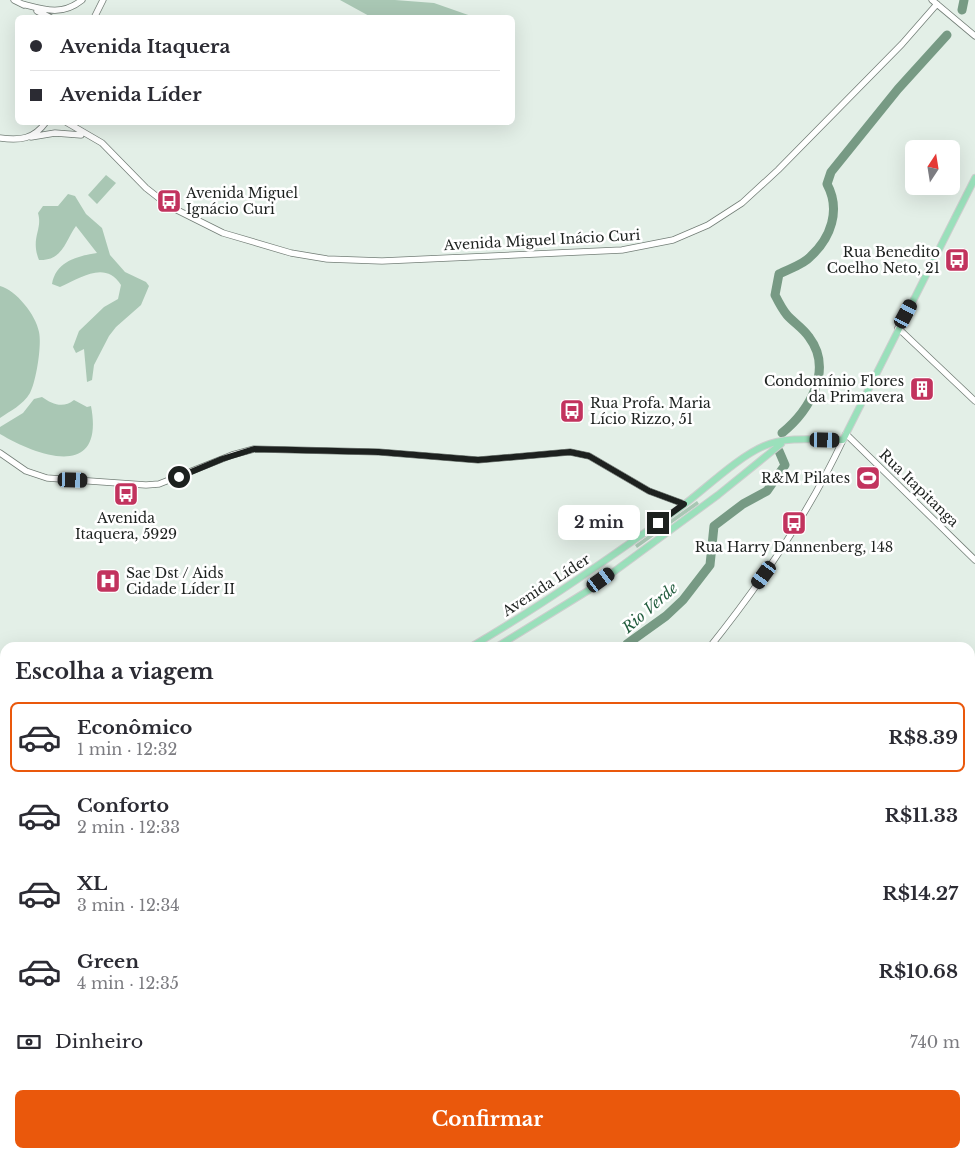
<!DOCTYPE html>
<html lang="pt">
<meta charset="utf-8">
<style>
body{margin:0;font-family:"Libre Baskerville",serif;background:#f2f2f3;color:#2b2b33;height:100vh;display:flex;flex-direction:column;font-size:19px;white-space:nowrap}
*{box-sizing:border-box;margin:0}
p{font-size:16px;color:#7c7c81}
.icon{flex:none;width:28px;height:28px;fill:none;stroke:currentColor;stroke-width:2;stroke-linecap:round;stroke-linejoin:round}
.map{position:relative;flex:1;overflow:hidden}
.sheet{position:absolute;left:0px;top:642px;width:975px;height:516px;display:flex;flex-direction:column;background:#fff;border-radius:15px 15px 0 0;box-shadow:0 5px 20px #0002}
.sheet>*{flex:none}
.guide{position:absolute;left:15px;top:15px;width:500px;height:110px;border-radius:8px;box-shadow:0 5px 20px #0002;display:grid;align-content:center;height:110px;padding:0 15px;background:#fff}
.needle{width:32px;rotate:12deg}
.tools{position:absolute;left:905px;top:140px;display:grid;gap:10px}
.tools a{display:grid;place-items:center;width:55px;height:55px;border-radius:8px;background:#fff;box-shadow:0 5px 20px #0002;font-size:25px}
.end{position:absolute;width:22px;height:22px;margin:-11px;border:6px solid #1d211f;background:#fff;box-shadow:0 0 0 2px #fff}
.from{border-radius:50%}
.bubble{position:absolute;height:35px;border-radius:8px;background:#fff;box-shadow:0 5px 20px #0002;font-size:16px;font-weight:800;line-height:35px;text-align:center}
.car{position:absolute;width:15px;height:30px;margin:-15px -8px;border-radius:6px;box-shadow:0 0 4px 1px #0007;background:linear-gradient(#222 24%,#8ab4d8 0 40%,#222 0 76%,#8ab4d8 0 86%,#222 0)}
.guide b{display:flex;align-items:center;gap:18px;height:48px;font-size:19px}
.guide b+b{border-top:1px solid #e1e1e2}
.guide i{width:12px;height:12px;background:#2b2b33}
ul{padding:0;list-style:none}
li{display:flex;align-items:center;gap:15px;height:70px;margin:0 10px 8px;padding:0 5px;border:2px solid transparent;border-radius:8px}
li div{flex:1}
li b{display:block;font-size:19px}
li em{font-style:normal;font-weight:800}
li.on{border-color:#ea580c}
li>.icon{width:45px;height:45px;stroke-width:1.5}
h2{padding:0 15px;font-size:22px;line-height:60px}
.pay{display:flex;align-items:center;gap:12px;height:55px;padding:0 15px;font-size:19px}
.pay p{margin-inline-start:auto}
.primary-button{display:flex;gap:10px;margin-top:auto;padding:10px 15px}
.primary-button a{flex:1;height:58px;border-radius:8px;background:#ea580c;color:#fff;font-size:20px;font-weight:800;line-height:58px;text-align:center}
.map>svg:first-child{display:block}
.green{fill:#a9c7b4}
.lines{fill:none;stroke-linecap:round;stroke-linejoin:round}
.river{stroke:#779a84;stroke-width:9}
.secondary-casing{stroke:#737e77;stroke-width:7}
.primary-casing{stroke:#cdcece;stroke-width:8}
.secondary{stroke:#fff;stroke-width:5.5}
.primary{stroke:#9ae0bb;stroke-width:6}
.route{stroke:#1d211f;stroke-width:6}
.labels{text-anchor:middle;stroke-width:5;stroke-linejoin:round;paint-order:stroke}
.poi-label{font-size:14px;fill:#1d211f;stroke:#fff;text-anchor:start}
.street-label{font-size:14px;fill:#1d211f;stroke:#fff}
.water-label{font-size:15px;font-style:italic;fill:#215c3d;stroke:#fff}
</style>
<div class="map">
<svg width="975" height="1158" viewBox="0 0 975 1158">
<rect width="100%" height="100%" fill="#e3efe7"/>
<path class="green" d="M340 0H395L434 3 474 17H371Z
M106 175 116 183 97 204 88 195Z
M68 194 75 196 86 214 102 228 110 255 125 272 146 282 149 286 141 305 116 327 109 336 94 365 92 380 87 382 84 349 76 353 73 347 79 331 104 307 118 299 121 285C105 260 81 278 60 287L52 284C56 261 78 256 97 253L76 226C65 241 63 261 39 260 30 238 43 230 38 213L43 206H58Z
M0 286C16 290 36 315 39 332 42 345 36 382 30 393 23 405 10 411 0 418Z
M42 397C52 404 63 409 74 400L87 407 91 406C105 480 39 457 0 434V427L23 413 34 399Z
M697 501 699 504 637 548 635 545Z"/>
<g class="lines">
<path class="river" d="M962 10 964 0
M782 433C809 411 834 370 809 337 803 328 793 322 787 315 782 309 778 301 775 295L779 274C788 269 803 265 810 257 831 238 841 210 827 184L831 172 898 89 947 35
M625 648 627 644 666 616 683 600 710 565 714 526 743 504 767 491 785 465 779 451
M323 1158 324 1154"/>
<defs>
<path id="secondary" d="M14 0 24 5
M932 0 975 36
M22 4C45 10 62 16 82 0
M37 11 51 18
M94 18 103 0
M66 122 102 143 146 188 169 206 223 233 291 253 327 259 382 261 622 250 673 240 708 225 742 203 778 170 902 44 937 4
M31 137 55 133 81 135
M0 138C20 141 34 139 46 122
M898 328 975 401
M846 434 975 560
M0 453 26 471 47 478 146 485 159 484 232 455 254 449 379 452 478 460 570 452 589 456 649 491 684 504
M709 648C761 583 808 515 843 440
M406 1158 407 1154
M853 1158 854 1154"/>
<path id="primary" d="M469 648C543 605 612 556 681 507 705 489 738 457 764 446 787 436 818 440 843 440L975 178
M495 648 589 590 718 495 781 444
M0 809H5
M0 820H5"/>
</defs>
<use href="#secondary" class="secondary-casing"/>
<use href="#primary" class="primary-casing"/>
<use href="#secondary" class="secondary"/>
<use href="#primary" class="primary"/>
</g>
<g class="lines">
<path class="route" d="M179 477 222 459 254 449 379 452 478 460 570 452 589 456 649 491 684 504 658 523"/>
</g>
<defs>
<symbol id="bus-square" viewBox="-11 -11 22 22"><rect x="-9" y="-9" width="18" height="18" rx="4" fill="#c2335e" stroke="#fff"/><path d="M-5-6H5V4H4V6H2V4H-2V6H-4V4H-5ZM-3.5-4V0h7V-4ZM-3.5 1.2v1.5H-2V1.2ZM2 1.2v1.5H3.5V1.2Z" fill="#fff"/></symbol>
<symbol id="building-square" viewBox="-11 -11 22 22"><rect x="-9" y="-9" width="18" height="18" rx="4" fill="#c2335e" stroke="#fff"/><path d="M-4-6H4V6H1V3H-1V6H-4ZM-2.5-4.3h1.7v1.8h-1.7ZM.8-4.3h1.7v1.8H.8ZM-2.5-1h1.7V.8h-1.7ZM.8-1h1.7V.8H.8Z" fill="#fff"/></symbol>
<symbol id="stadium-square" viewBox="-11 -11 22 22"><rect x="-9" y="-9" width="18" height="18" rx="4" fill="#c2335e" stroke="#fff"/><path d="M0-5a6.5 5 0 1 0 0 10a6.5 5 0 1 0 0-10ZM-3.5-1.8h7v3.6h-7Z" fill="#fff"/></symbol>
<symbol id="hospital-square" viewBox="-11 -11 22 22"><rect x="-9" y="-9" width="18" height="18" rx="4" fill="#c2335e" stroke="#fff"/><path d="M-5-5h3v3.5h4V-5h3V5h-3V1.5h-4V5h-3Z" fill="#fff"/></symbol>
</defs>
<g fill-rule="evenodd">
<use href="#bus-square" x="155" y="187" width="28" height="28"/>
<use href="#bus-square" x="943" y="246" width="28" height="28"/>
<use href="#building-square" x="908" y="375" width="28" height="28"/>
<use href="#bus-square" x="558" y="397" width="28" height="28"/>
<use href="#stadium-square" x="854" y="464" width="28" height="28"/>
<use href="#bus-square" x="112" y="480" width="28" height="28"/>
<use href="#bus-square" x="780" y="509" width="28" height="28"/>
<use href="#hospital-square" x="94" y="567" width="28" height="28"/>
</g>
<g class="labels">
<g class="poi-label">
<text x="186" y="198">Avenida Miguel<tspan x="186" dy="16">Ignácio Curi</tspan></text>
<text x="940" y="257" text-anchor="end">Rua Benedito<tspan x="940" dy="16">Coelho Neto, 21</tspan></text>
<text x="904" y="386" text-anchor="end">Condomínio Flores<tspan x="904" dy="16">da Primavera</tspan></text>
<text x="590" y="408">Rua Profa. Maria<tspan x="590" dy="16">Lício Rizzo, 51</tspan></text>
<text x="850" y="483" text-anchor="end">R&amp;M Pilates</text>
<text x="126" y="523" text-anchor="middle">Avenida<tspan x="126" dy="16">Itaquera, 5929</tspan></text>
<text x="794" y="552" text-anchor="middle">Rua Harry Dannenberg, 148</text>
<text x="126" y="578">Sae Dst / Aids<tspan x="126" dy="16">Cidade Líder II</tspan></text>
</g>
<g class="street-label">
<text transform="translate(542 240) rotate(-3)" y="5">Avenida Miguel Inácio Curi</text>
<text transform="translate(919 488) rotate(44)" y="5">Rua Itapitanga</text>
<text transform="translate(546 585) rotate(-33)" y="5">Avenida Líder</text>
</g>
<g class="water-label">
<text transform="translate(650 608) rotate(-41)" y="5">Rio Verde</text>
</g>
</g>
</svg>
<div class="tools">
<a><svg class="needle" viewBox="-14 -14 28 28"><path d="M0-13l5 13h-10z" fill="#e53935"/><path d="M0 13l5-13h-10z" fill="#7c7c81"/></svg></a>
</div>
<i class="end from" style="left:179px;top:477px"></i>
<i class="end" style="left:658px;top:523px"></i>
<div class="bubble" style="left:558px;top:505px;width:82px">2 min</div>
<i class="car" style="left:906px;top:314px;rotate:28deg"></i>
<i class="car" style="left:825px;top:440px;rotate:91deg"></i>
<i class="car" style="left:73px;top:480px;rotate:92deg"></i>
<i class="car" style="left:764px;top:575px;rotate:216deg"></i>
<i class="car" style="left:601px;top:580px;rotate:54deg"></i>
<div class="guide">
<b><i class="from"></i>Avenida Itaquera</b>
<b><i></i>Avenida Líder</b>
</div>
<section class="sheet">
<h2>Escolha a viagem</h2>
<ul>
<li class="on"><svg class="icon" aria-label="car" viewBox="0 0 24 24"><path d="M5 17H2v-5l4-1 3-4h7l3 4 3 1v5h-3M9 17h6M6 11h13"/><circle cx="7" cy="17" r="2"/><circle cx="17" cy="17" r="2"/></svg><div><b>Econômico</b><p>1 min · 12:32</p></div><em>R$8.39</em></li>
<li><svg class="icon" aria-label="car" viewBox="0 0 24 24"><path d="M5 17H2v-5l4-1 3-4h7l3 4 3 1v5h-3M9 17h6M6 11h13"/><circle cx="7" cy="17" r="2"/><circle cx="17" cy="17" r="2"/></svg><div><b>Conforto</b><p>2 min · 12:33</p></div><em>R$11.33</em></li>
<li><svg class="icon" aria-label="car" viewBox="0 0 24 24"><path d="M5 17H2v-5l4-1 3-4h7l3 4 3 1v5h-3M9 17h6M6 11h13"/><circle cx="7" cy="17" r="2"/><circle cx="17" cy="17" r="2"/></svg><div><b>XL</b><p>3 min · 12:34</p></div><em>R$14.27</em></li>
<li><svg class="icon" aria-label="car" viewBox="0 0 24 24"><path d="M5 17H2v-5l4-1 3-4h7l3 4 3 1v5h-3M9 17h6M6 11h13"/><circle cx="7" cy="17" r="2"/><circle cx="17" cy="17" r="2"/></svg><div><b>Green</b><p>4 min · 12:35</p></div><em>R$10.68</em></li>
</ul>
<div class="pay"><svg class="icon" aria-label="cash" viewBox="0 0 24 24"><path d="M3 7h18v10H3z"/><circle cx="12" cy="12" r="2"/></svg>Dinheiro<p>740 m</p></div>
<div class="primary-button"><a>Confirmar</a></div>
</section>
</div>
